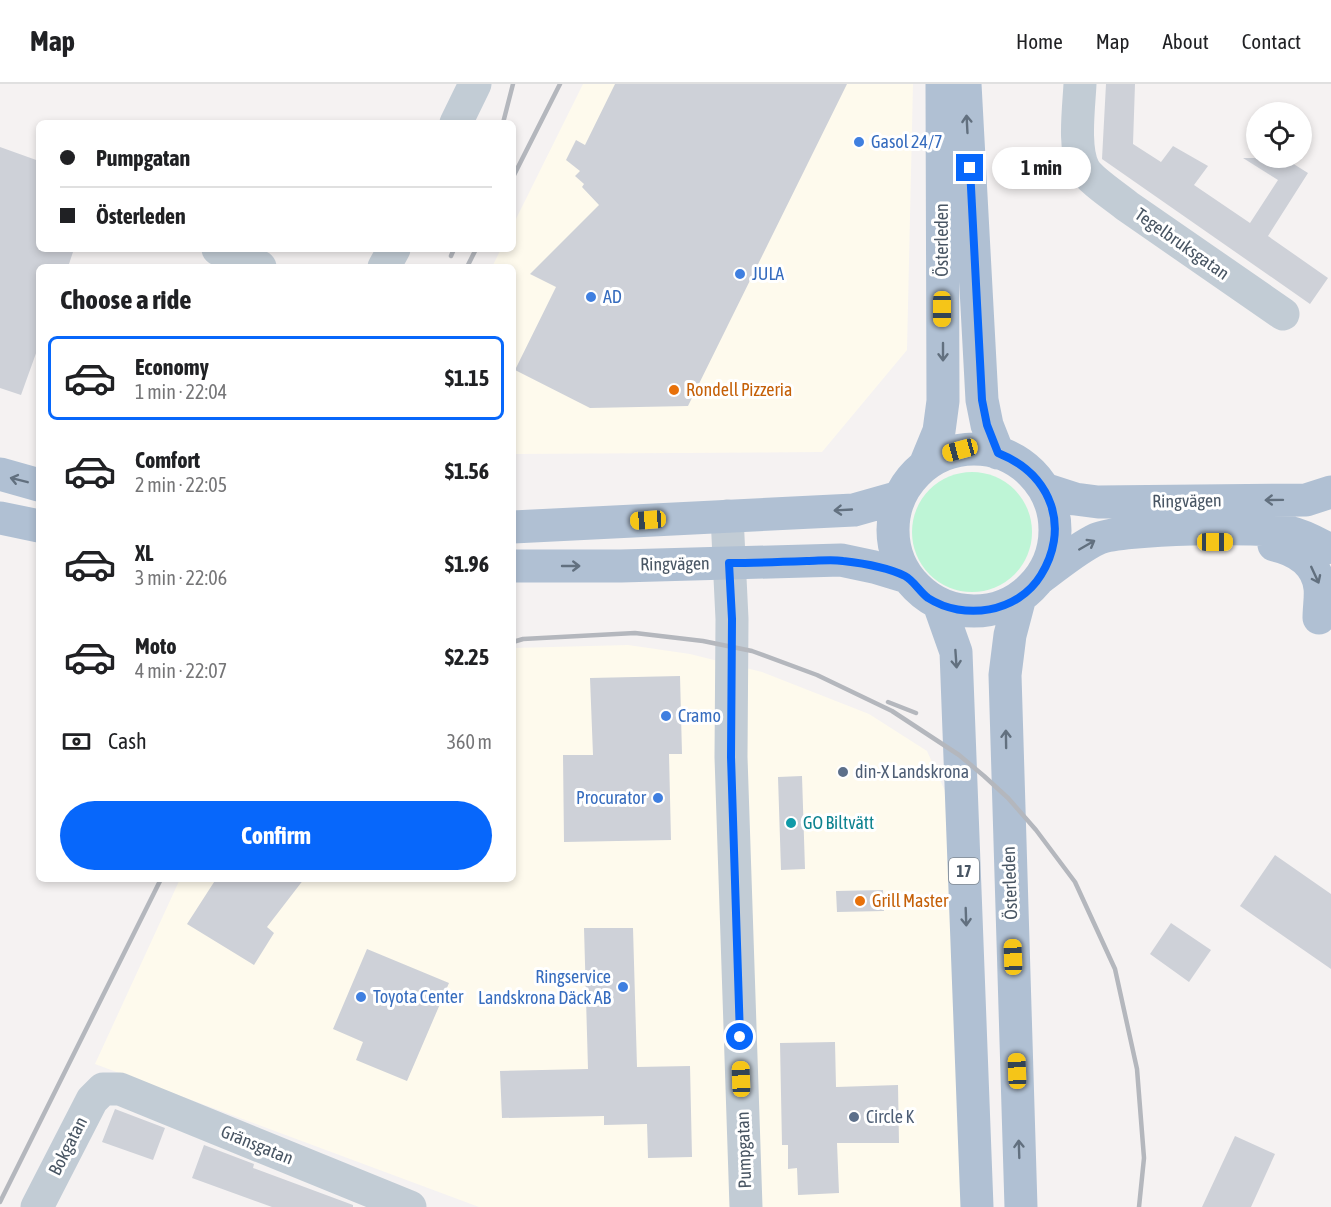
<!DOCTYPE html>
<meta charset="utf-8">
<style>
body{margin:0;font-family:"Asap Condensed",sans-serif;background:#f2f2f2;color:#202124;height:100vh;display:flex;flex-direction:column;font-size:22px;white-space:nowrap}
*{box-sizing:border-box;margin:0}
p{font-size:20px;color:#757577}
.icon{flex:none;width:33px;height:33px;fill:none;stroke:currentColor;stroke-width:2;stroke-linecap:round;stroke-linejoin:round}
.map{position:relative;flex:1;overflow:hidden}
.panel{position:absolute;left:36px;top:180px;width:480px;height:618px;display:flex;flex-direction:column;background:#fff;border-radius:9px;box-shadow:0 3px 9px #0003}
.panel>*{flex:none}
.guide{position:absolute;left:36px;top:36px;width:480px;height:132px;border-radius:9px;box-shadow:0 3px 9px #0003;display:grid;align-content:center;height:132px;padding:0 24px;background:#fff}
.buttons{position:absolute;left:1246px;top:18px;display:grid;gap:12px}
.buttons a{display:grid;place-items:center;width:66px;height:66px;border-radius:50%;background:#fff;box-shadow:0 3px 9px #0003;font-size:30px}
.end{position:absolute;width:27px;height:27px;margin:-14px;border:8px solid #0767fb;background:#fff;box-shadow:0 0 0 3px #fff}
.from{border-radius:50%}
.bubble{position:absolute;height:42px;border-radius:21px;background:#fff;box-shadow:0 3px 9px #0003;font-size:20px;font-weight:700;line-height:42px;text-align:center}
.car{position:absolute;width:18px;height:36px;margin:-18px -9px;border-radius:8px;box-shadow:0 0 4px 2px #0007;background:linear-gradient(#f5c518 24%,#345 0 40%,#f5c518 0 76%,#345 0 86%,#f5c518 0)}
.guide b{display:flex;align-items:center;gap:21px;height:57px;font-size:22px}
.guide b+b{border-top:2px solid #e0e0e0}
.guide i{width:15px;height:15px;background:#202124}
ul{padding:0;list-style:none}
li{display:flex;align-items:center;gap:18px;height:84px;margin:0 12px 9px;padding:0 12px;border:3px solid transparent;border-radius:9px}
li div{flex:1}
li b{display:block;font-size:22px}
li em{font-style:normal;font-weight:700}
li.current{border-color:#0767fb}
li>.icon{width:54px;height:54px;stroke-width:1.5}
h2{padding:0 24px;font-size:27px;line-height:72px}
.pay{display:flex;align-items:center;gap:15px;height:66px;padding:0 24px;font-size:22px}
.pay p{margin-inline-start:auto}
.button{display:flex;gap:12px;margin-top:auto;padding:12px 24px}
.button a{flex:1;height:69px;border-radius:36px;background:#0767fb;color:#fff;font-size:24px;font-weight:700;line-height:69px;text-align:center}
header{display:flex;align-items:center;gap:36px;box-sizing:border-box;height:84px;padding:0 30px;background:#fff;border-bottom:2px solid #e0e0e0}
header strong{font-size:28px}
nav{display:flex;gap:33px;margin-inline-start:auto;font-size:21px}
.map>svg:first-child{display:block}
.commercial{fill:#fefaed}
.green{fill:#bef5d6}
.building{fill:#ced1d8}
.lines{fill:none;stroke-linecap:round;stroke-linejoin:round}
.minor{stroke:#c2ccd5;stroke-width:33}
.major{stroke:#b0c0d3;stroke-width:33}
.rail{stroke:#b4b7bd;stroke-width:4.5}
.oneway{stroke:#62707f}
.route{stroke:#0767fb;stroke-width:8}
.shop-dot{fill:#3f7fe0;stroke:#fff;stroke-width:2}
.food-dot{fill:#e8710a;stroke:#fff;stroke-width:2}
.service-dot{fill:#5c6f8a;stroke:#fff;stroke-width:2}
.culture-dot{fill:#0f9aa8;stroke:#fff;stroke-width:2}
.labels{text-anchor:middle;stroke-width:6;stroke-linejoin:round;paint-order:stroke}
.shield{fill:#fff;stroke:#7f8892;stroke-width:1.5}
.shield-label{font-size:16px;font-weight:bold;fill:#485563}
.shop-label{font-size:18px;fill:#366cbe;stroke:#fff;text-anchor:start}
.street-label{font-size:18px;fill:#485563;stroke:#fff}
.food-label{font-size:18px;fill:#c56008;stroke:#fff;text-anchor:start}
.service-label{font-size:18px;fill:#4e5e75;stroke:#fff;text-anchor:start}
.culture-label{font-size:18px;fill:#0d838f;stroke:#fff;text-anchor:start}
</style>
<header>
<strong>Map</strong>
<nav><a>Home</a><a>Map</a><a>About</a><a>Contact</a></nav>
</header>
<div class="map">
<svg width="1331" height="1123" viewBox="0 0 1331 1123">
<rect width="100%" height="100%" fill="#f5f2f2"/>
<path class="commercial" d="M583 0H913L907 266 822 368 513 370V183H492L501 165H513V141Z
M628 561 690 570 762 588 869 630 927 667 945 707 962 1123H479L95 980 180 795H513V564Z"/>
<path class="green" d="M912 448a60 60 0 1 1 120 0a60 60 0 1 1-120 0Z"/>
<path class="building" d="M615 0H847L688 322 590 324 515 286 556 203 530 190 599 121 582 103 584 100 575 92 580 87 566 76 576 56 585 61Z
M1106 0H1135L1133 60 1161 78 1173 62 1208 82 1194 101 1250 139 1278 96 1243 74H1284L1308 89 1268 152 1328 194 1310 220 1102 75Z
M0 63 39 77V165H74L68 183H39V261L21 311 0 304Z
M680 592 682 670H669L671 756 564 758 563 671H593L590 594Z
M802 692 805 785 781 786 778 693Z
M1275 771 1331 810V885L1240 822Z
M216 795H304L267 843 274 849 254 881 187 840Z
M883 806 884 827 837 828 836 807Z
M1171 839 1211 866 1189 898 1150 870Z
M584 844H633L637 983 690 982 692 1073 648 1074 647 1040 604 1041V1032L502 1034 500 987 588 985Z
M367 865 449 899 407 997 356 976 363 958 333 945Z
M835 958 836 1003 898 1001 899 1059H837L839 1109 798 1111 797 1084 788 1085V1061H782L780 959Z
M115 1025 165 1044 153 1076 102 1058Z
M1235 1052 1275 1070 1251 1123H1202Z
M204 1061 254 1080 253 1084 353 1121V1123H272L192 1094Z"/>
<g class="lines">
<path class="minor" d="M1080 0C1079 22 1073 65 1084 85 1090 96 1116 113 1127 122L1283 230
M456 39 475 0
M218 165 260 183
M384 183 394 165
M727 432 732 535 731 673 746 1123
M37 1123 92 1016 103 1005H120L410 1123"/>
<path class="major" d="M965 0 982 316 987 341 998 369
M893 446a81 81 0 1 1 162 0a81 81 0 1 1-162 0Z
M925 381 939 347 943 317 942 0
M0 390 39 401
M1044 405 1075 415 1098 418 1306 416 1331 408
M0 434 39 442
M513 443 854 426 900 413
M1274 461C1296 466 1317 479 1320 504 1321 513 1319 524 1319 534
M513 482H621L841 476 874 483 907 493
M1040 494C1058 481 1076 465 1097 455 1121 444 1262 442 1289 448 1302 451 1314 457 1326 464
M1020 513 1010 551 1005 591 1021 1123
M939 520 956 568 977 1123"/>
<path class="rail" d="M503 39 513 0
M513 93 560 0
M451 172 454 165
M467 183 476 165
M513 558 523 555 635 549 703 557 752 567 817 591 892 627 959 671 984 692 1008 714 1036 746 1075 798 1115 885 1137 985 1144 1074 1139 1123
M888 618 916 629
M0 1118 161 795"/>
</g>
<defs><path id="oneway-shaft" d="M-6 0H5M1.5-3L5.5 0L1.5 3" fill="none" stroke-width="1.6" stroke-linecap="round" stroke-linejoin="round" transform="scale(1.5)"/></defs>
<g class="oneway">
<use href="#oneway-shaft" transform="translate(967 40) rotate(-93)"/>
<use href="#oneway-shaft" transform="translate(943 268) rotate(90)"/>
<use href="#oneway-shaft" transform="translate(19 396) rotate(-166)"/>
<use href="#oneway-shaft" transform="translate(1274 416) rotate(179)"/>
<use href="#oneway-shaft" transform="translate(843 426) rotate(177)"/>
<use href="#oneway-shaft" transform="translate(1087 461) rotate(-30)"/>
<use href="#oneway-shaft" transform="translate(571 482)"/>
<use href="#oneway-shaft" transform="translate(1315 491) rotate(65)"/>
<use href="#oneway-shaft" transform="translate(956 575) rotate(86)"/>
<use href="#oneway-shaft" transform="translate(1006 655) rotate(-91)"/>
<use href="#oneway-shaft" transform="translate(966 833) rotate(88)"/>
<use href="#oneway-shaft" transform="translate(1019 1065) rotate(-92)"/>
</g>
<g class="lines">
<path class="route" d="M740 953 731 673 732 535 729 479C755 479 781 478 807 477 818 477 831 475 843 477 861 479 889 484 905 492 913 496 920 508 928 514 964 537 1018 529 1041 491 1054 470 1059 445 1051 421 1042 395 1023 379 998 369L987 341 982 316 970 84"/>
</g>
<g class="shop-dot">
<circle cx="859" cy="58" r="6"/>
<circle cx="740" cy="190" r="6"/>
<circle cx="591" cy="213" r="6"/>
<circle cx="666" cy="632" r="6"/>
<circle cx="658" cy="714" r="6"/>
<circle cx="623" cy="903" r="6"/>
<circle cx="361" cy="913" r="6"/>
</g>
<g class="food-dot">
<circle cx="674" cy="306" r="6"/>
<circle cx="860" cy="817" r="6"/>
</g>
<g class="service-dot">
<circle cx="843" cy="688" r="6"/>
<circle cx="854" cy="1033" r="6"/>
</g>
<circle class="culture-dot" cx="791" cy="739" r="6"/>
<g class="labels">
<rect class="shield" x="949" y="774" width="30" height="26" rx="4.5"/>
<g class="shield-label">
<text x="964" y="793">17</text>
</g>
<g class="shop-label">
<text x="871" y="64">Gasol 24/7</text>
<text x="752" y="196">JULA</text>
<text x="603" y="219">AD</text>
<text x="678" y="638">Cramo</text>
<text x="646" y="720" text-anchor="end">Procurator</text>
<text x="611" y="899" text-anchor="end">Ringservice<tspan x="611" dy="21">Landskrona Däck AB</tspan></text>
<text x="373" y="919">Toyota Center</text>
</g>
<g class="street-label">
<text transform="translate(942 156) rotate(-90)" y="6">Österleden</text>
<text transform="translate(1182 160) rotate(35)" y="6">Tegelbruksgatan</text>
<text transform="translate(1187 417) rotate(-1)" y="6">Ringvägen</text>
<text transform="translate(675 480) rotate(-1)" y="6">Ringvägen</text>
<text transform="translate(1010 799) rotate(-92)" y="6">Österleden</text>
<text transform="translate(257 1061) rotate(22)" y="6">Gränsgatan</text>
<text transform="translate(68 1062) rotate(-63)" y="6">Bokgatan</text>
<text transform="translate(744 1066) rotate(-92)" y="6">Pumpgatan</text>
</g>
<g class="food-label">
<text x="686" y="312">Rondell Pizzeria</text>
<text x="872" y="823">Grill Master</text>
</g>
<g class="service-label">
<text x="855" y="694">din-X Landskrona</text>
<text x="866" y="1039">Circle K</text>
</g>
<g class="culture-label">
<text x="803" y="745">GO Biltvätt</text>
</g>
</g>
</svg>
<div class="buttons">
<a><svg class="icon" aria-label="locate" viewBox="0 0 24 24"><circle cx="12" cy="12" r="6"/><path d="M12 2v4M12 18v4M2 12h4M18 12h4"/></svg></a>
</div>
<i class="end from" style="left:740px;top:953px"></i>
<i class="end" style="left:970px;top:84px"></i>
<div class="bubble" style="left:992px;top:63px;width:99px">1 min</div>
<i class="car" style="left:942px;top:225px;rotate:180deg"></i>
<i class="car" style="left:960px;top:366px;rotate:255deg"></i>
<i class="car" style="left:648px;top:436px;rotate:266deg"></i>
<i class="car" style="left:1215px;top:458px;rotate:90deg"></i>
<i class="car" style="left:1013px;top:873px;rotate:358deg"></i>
<i class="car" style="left:1017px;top:987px;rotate:358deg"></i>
<i class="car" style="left:741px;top:995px;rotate:358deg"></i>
<div class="guide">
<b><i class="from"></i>Pumpgatan</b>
<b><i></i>Österleden</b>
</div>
<section class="panel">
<h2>Choose a ride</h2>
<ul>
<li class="current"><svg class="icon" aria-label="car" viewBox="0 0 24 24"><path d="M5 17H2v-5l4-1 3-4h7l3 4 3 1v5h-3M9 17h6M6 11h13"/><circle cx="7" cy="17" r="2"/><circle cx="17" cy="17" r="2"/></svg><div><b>Economy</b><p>1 min · 22:04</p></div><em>$1.15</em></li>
<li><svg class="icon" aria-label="car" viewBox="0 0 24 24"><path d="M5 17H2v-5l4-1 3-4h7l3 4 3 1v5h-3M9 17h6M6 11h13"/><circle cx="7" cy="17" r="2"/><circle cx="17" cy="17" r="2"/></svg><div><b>Comfort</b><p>2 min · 22:05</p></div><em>$1.56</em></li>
<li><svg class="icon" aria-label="car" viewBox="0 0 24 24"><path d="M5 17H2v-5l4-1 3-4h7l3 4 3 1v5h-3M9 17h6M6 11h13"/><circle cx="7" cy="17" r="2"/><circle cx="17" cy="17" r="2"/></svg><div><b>XL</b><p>3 min · 22:06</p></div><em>$1.96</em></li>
<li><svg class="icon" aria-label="car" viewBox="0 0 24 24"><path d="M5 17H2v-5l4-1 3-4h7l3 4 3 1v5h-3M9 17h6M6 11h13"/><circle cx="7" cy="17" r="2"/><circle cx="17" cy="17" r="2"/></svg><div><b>Moto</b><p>4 min · 22:07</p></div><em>$2.25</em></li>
</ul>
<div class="pay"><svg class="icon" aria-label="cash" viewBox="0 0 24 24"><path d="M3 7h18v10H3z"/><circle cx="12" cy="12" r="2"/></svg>Cash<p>360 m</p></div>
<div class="button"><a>Confirm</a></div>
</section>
</div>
